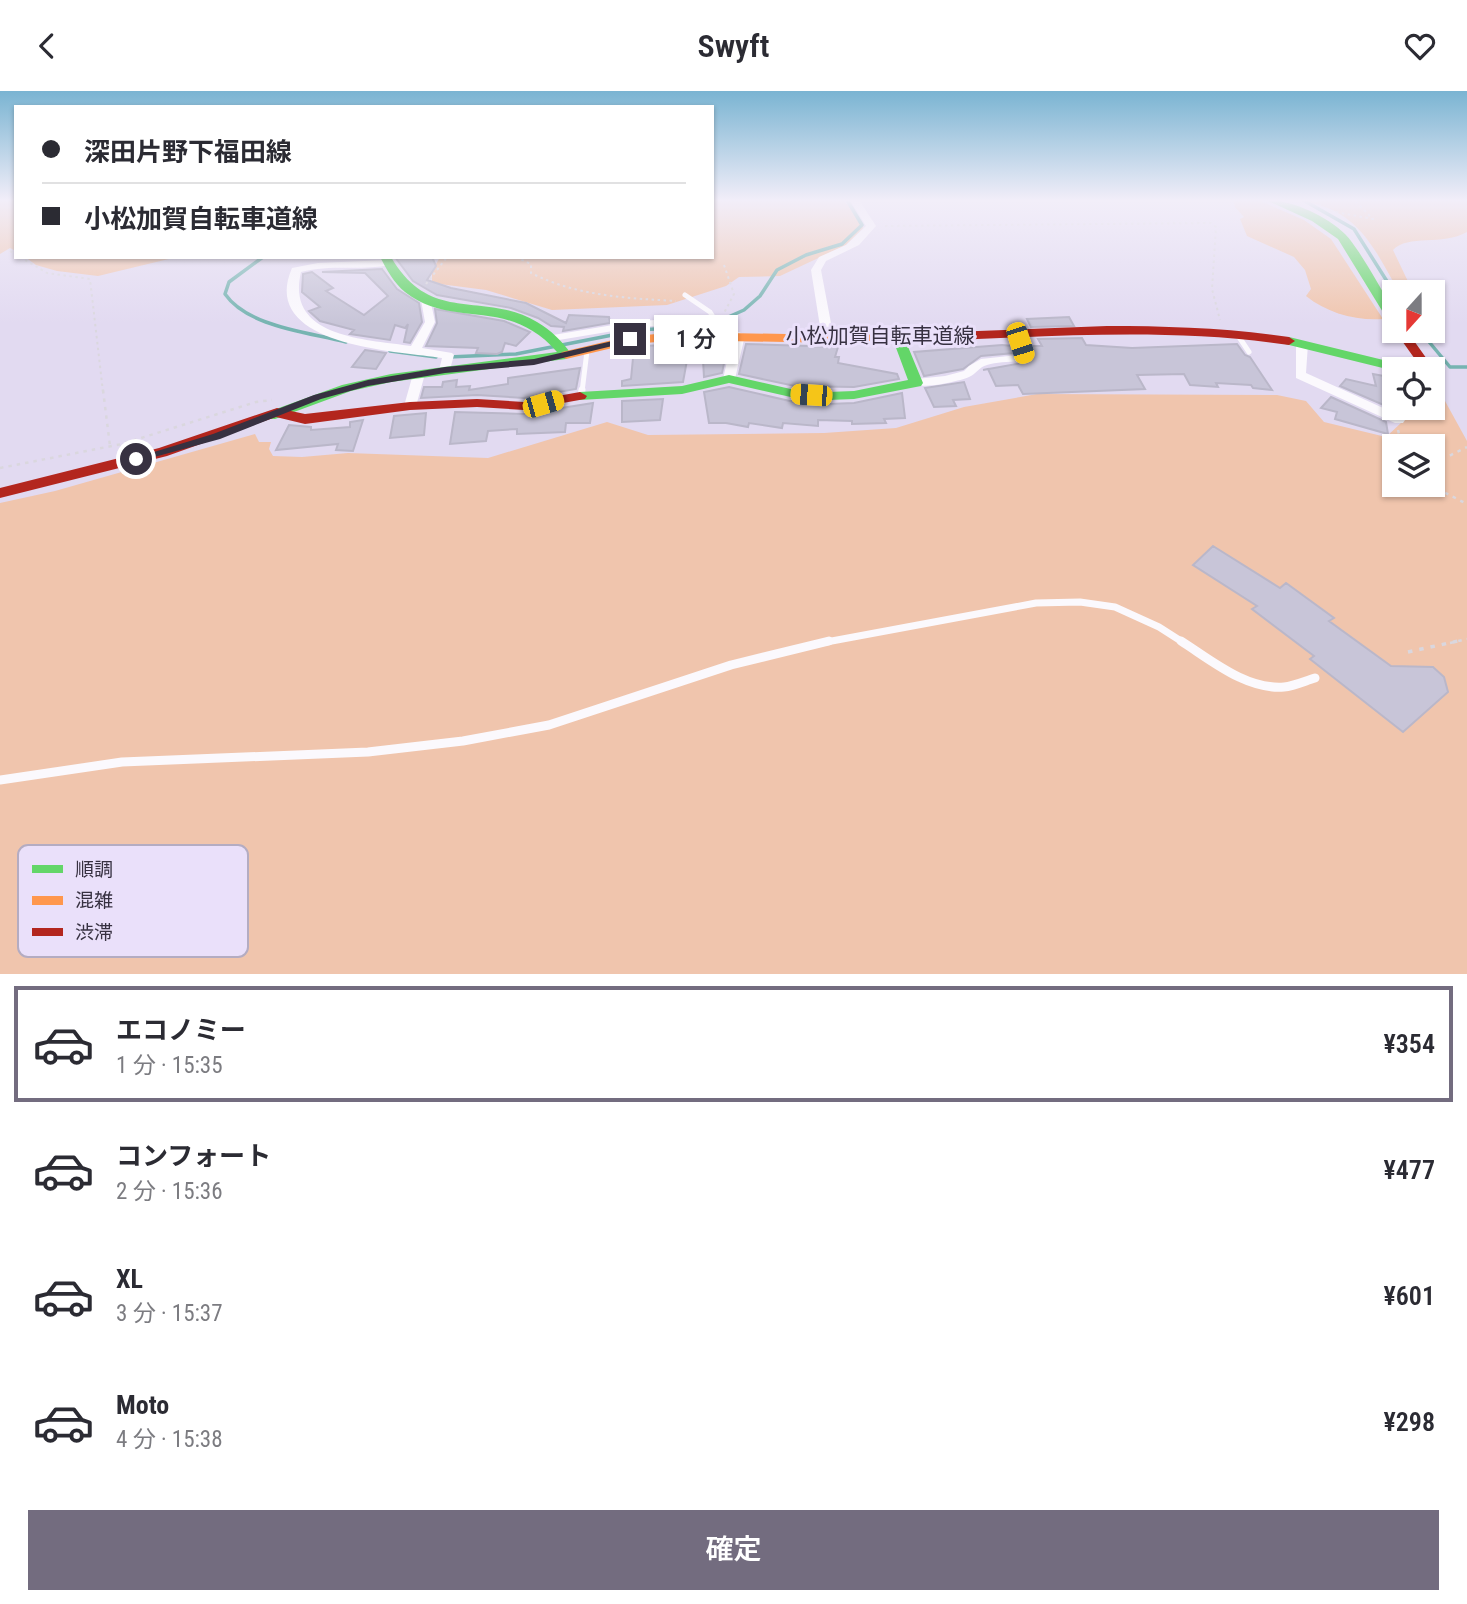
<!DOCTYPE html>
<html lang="ja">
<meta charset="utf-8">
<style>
body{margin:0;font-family:"Roboto Condensed","Noto Sans JP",sans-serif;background:#f2f2f3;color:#2b2b33;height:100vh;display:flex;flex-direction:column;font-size:26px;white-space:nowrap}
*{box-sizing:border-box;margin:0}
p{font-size:23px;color:#7c7c81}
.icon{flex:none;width:38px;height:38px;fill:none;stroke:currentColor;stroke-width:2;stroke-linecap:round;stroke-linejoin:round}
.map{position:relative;height:883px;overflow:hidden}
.drawer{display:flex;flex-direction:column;background:#fff;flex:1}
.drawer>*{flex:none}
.hud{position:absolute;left:14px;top:14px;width:700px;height:154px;border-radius:0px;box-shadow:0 2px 5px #0004;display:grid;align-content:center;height:154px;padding:0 28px;background:#fff}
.needle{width:46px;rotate:201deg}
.controls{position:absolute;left:1382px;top:189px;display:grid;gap:14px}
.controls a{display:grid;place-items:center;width:63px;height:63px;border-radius:0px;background:#fff;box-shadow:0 2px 5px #0004;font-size:35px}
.end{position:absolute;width:32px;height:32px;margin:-16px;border:9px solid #373141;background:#fff;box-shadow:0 0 0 4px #fff}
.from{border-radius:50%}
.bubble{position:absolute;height:49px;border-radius:0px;background:#fff;box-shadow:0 2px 5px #0004;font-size:23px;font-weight:600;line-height:49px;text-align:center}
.car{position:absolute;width:21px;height:42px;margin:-21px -10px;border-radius:9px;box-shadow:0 0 5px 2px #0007;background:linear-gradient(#f5c518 24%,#345 0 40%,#f5c518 0 76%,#345 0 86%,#f5c518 0)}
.hud b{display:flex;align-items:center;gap:24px;height:66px;font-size:26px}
.hud b+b{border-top:2px solid #e1e1e2}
.hud i{width:18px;height:18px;background:#2b2b33}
ul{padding:12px 0 0;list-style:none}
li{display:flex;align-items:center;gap:21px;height:116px;margin:0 14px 10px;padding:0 14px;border:4px solid transparent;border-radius:0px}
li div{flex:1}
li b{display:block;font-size:26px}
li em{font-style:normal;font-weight:600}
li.on{border-color:#736c7f}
li>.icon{width:63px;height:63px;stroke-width:1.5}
.primary-button{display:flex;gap:14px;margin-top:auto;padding:14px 28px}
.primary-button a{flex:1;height:80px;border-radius:0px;background:#736c7f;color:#fff;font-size:28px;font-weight:600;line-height:80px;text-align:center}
header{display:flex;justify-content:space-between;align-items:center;height:91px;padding:0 28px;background:#fff;font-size:32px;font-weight:600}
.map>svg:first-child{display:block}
.green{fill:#f0c5ad;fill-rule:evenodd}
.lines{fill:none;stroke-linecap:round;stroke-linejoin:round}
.stream{stroke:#76b4b1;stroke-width:3.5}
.building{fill:#c8c5d8;stroke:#bab7c9;stroke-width:2}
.path-far2{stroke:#dad7de;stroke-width:2;stroke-dasharray:2.5 3.5;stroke-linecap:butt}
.path-far1{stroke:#dad7de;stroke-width:2.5;stroke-dasharray:3.5 5;stroke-linecap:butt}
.path{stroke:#dad7de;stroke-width:3.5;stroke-dasharray:4.5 7;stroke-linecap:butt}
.lane-far2{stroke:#fbf9fd;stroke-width:5}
.lane-far1{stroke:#fbf9fd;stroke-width:7}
.lane{stroke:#fbf9fd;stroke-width:9}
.street{fill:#fbf9fd;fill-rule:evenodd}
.fast{fill:#63d668;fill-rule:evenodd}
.slow{fill:#ff974d;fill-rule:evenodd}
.jam{fill:#b3261e;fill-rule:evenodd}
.route{fill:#373141}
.labels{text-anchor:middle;stroke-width:6;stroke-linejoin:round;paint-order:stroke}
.far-street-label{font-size:21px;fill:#373141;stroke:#eae0fa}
.key{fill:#eae0fa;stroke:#b4acc2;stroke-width:2}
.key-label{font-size:19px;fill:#373141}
</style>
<header><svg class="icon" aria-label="back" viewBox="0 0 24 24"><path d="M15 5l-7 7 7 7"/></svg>Swyft<svg class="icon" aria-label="heart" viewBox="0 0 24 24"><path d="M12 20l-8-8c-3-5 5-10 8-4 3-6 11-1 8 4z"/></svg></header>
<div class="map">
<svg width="1467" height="883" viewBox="0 0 1467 883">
<rect width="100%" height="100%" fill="#e2daf1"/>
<path class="green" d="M0 109H16V160L10 157 0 163Z
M712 109H843L861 129 863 137 846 154 780 185 739 186 726 195 667 214 552 219 486 199 432 192V180L440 166H712Z
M1233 109H1258L1304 129 1331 148 1383 228C1356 230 1327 222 1306 205L1311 198 1305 179 1294 166 1247 145 1240 128 1244 126 1235 116Z
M1293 109H1467V141C1442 155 1408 143 1393 159L1413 201H1399C1380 168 1364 130 1325 116 1315 112 1303 111 1293 109Z
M25 166H177L98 185 57 180 36 174Z
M1037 303 1277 304 1306 310 1324 331 1386 346 1417 317H1433V311L1445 310 1467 350V883H0V412L55 400 255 343 259 351H271L269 358 273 365 302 366 348 362 488 367 607 331 648 344 824 342 896 337 964 316ZM1395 355H1433V394H1395Z"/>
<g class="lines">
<path class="stream" d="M1303 109 1354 138 1395 203
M263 166 229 191 225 203C248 236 308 241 346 251
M1420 240 1450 276H1467
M390 260 436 266
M449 266 516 263 638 239 708 235 744 219 760 205 777 179 806 164 842 153 862 134 847 109"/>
</g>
<path class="building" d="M395 166H432L436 175 427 189 451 197 526 212 566 232 569 224 609 226 610 232 563 240 564 236 551 235 538 227 511 217 437 204 413 190Z
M382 178 397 198 419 212 422 231 410 252 404 251 408 233 405 237 395 234 390 249 350 243 354 239 320 230 309 220 320 216 302 201 303 183 312 181 333 197 326 200 364 224 388 205 365 182 322 181Z
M435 218 504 230 530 241 516 255 505 252 502 261 497 263 476 262 478 257 426 255 437 232Z
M1069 226 1074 235 1031 236 1027 228Z
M1082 247 1086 254 1132 257 1237 253 1245 264 1250 266 1272 299 1253 297 1251 294 1216 292 1218 296 1190 294 1184 283 1137 284 1145 298 1023 303 1018 294 996 295 988 278 983 279 1028 271 1033 267 1029 255H1042L1038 248Z
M702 252 728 253 722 282 704 286Z
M690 253 683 291 622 295V290L631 288 633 267H640L642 255Z
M746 253 838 256 835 266H839L838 272 897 283 899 288 854 296 795 295 739 283Z
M1002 254 1012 255 1014 262 981 265 963 278 924 285 914 261Z
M365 259 386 262 376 278 352 276Z
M580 277 576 298 524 307 477 304 421 307 424 296H442L443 291 457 289 456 296 470 295 469 299 508 293V287Z
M1373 283 1395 287V319L1340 295 1346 288 1376 295Z
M964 291 970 308 953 309 956 315 934 316 925 297Z
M729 296 794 311 828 313 854 312 902 302 905 327 884 328 886 332 852 333V330L818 329V335L783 332 782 337 749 332 748 336 726 332H709L704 301Z
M1331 306 1386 331 1388 343 1335 328 1337 321 1321 317Z
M663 308 660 329 622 331V310Z
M593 312 590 332H566L565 341 517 343V338L488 340 486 350 450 353 455 321 524 323Z
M426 322 424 344 390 347 394 325Z
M363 329 353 360 336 359 338 353 276 359 289 334 311 336V339L350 336V331Z
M1213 455 1280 497 1286 492 1334 527 1329 530 1391 575 1433 576 1444 586 1448 601 1403 641 1310 568 1314 565 1252 518 1257 515 1193 474Z"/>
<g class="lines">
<path class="path-far2" d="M1314 109 1323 115
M1330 120 1373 128 1354 109
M885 135 1211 132 1216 136 1212 198 1220 229
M10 160 16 164
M20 166 47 182 90 188 103 301
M516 166 531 173V182C577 205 625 207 676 210
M724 174 734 203 724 222
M426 193 447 166"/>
<path class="path-far1" d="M103 299 110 355
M1398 339 1402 355
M1433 365H1449L1467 356
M0 377 122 353 256 311 272 309
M1430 394 1467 413
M1450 552 1467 548"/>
<path class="path" d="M1408 561 1458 550"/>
<path class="lane-far2" d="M685 204 710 221 715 229
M1237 243 1249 261
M582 301 587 260"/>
<path class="lane-far1" d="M581 305 582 299
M821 552 1036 512 1080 511 1115 516 1159 536 1184 552"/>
<path class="lane" d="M1181 550C1211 569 1246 599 1284 596 1294 595 1305 590 1315 587
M0 689 122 671 368 661 463 650 549 634 731 574 829 550"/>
<path class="street" d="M850 109H859L876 135 859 154 826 170 821 179 834 248 828 251 822 248 811 179 819 166 846 154 866 135Z
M387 169 391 170V174C361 180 330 173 301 181 285 247 366 248 411 255L425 231 421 209 422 207H430L435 231 422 257 452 262 454 264 449 282H441L439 279 442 267C396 260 258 255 292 177L318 172Z
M715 226 720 229 728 244 726 246H718L711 232 637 236 553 250 547 247 553 244 637 230Z
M739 241 745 244 735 288 729 292 723 288 733 244Z
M1016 242 1022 245 1030 266 1026 269C1013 272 999 270 987 274 979 276 976 283 969 286 957 291 920 299 910 292L916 288 945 285 964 280 969 275 981 268 1018 264 1010 245Z
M1302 250 1308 253 1306 282 1403 326 1405 329 1403 332H1395L1296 287V253Z
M419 279 425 283 416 315 410 319 406 318 404 315 413 283Z"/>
<path class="fast" d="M1266 109C1292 109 1326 125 1345 143 1359 157 1383 202 1395 221V235L1389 231 1338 148 1312 130Z
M380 166H391C431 235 483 199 537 231 551 239 563 251 572 264L566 268 391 291 351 300 275 328H265L263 325 265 322 342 294 391 283 557 261C507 204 453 239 405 201 394 192 387 179 380 166Z
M898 242 904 246 923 292 921 295 854 308 828 309 795 307 729 292 682 303 580 309 573 305 580 301 682 295 729 284 795 299 828 301 854 300 908 289 892 246Z
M1289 246 1408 275 1409 278 1395 280 1285 253 1283 250Z"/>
<path class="slow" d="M677 241 835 244 925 242 931 246 925 250 835 252 677 249 625 254 566 268 560 264 562 261 625 246Z"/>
<path class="jam" d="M1107 235C1168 235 1228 237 1289 246L1295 250 1289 254C1168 236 1047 246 925 250L919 246 925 242Z
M1395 240H1407L1434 278 1433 280 1422 278Z
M580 301 587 305 585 308 524 319 477 316 410 319 305 333 276 326 167 365 0 407V397L159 357 277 317 305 323 410 311 477 308 524 311Z"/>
</g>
<linearGradient id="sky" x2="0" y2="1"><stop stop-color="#7ab4d2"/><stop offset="0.47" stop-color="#f2eef9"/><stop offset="1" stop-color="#f2eef9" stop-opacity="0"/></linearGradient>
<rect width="1467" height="233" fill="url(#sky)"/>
<path class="route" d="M630 246 633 247V250L534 274 445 282 368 295 321 308 220 348 136 371 131 368 213 343 314 304 368 289 445 276 534 268Z"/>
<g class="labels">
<g class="far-street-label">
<text x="880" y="252">小松加賀自転車道線</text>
</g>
</g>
<rect x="18" y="754" width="230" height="112" rx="10" class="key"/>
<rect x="32" y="774" width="31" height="8" fill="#63d668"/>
<rect x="32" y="805" width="31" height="9" fill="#ff974d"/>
<rect x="32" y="837" width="31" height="8" fill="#b3261e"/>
<g class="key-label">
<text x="75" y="785">順調</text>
<text x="75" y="816">混雑</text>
<text x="75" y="848">渋滞</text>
</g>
</svg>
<div class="controls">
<a><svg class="needle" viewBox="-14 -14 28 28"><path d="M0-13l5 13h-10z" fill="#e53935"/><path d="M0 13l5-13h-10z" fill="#7c7c81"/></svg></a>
<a><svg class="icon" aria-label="locate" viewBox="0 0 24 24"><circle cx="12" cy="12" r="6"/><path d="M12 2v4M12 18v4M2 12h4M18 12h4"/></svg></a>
<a><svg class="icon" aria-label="layers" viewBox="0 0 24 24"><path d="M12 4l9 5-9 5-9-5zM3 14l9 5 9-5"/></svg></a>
</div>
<i class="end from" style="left:136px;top:368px"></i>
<i class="end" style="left:630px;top:248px"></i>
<div class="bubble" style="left:654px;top:224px;width:84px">1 分</div>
<i class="car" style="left:1020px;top:252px;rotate:162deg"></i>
<i class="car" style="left:811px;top:304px;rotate:274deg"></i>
<i class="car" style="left:543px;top:313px;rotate:74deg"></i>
<div class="hud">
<b><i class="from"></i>深田片野下福田線</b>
<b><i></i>小松加賀自転車道線</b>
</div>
</div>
<section class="drawer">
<ul>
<li class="on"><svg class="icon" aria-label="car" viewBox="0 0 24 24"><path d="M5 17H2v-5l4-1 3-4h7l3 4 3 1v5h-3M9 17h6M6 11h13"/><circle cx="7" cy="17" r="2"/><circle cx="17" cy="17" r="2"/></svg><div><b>エコノミー</b><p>1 分 · 15:35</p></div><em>¥354</em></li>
<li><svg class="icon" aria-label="car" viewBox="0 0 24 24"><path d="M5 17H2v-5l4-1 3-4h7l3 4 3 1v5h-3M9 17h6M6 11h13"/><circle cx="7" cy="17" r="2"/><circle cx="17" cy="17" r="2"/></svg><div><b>コンフォート</b><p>2 分 · 15:36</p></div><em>¥477</em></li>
<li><svg class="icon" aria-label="car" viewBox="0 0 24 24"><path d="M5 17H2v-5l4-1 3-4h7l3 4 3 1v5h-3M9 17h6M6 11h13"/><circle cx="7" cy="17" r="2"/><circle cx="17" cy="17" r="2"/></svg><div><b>XL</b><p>3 分 · 15:37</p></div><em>¥601</em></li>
<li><svg class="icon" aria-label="car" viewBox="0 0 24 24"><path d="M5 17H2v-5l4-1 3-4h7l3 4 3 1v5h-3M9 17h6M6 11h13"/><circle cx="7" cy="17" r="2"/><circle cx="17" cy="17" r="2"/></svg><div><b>Moto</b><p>4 分 · 15:38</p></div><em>¥298</em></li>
</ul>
<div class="primary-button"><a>確定</a></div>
</section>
